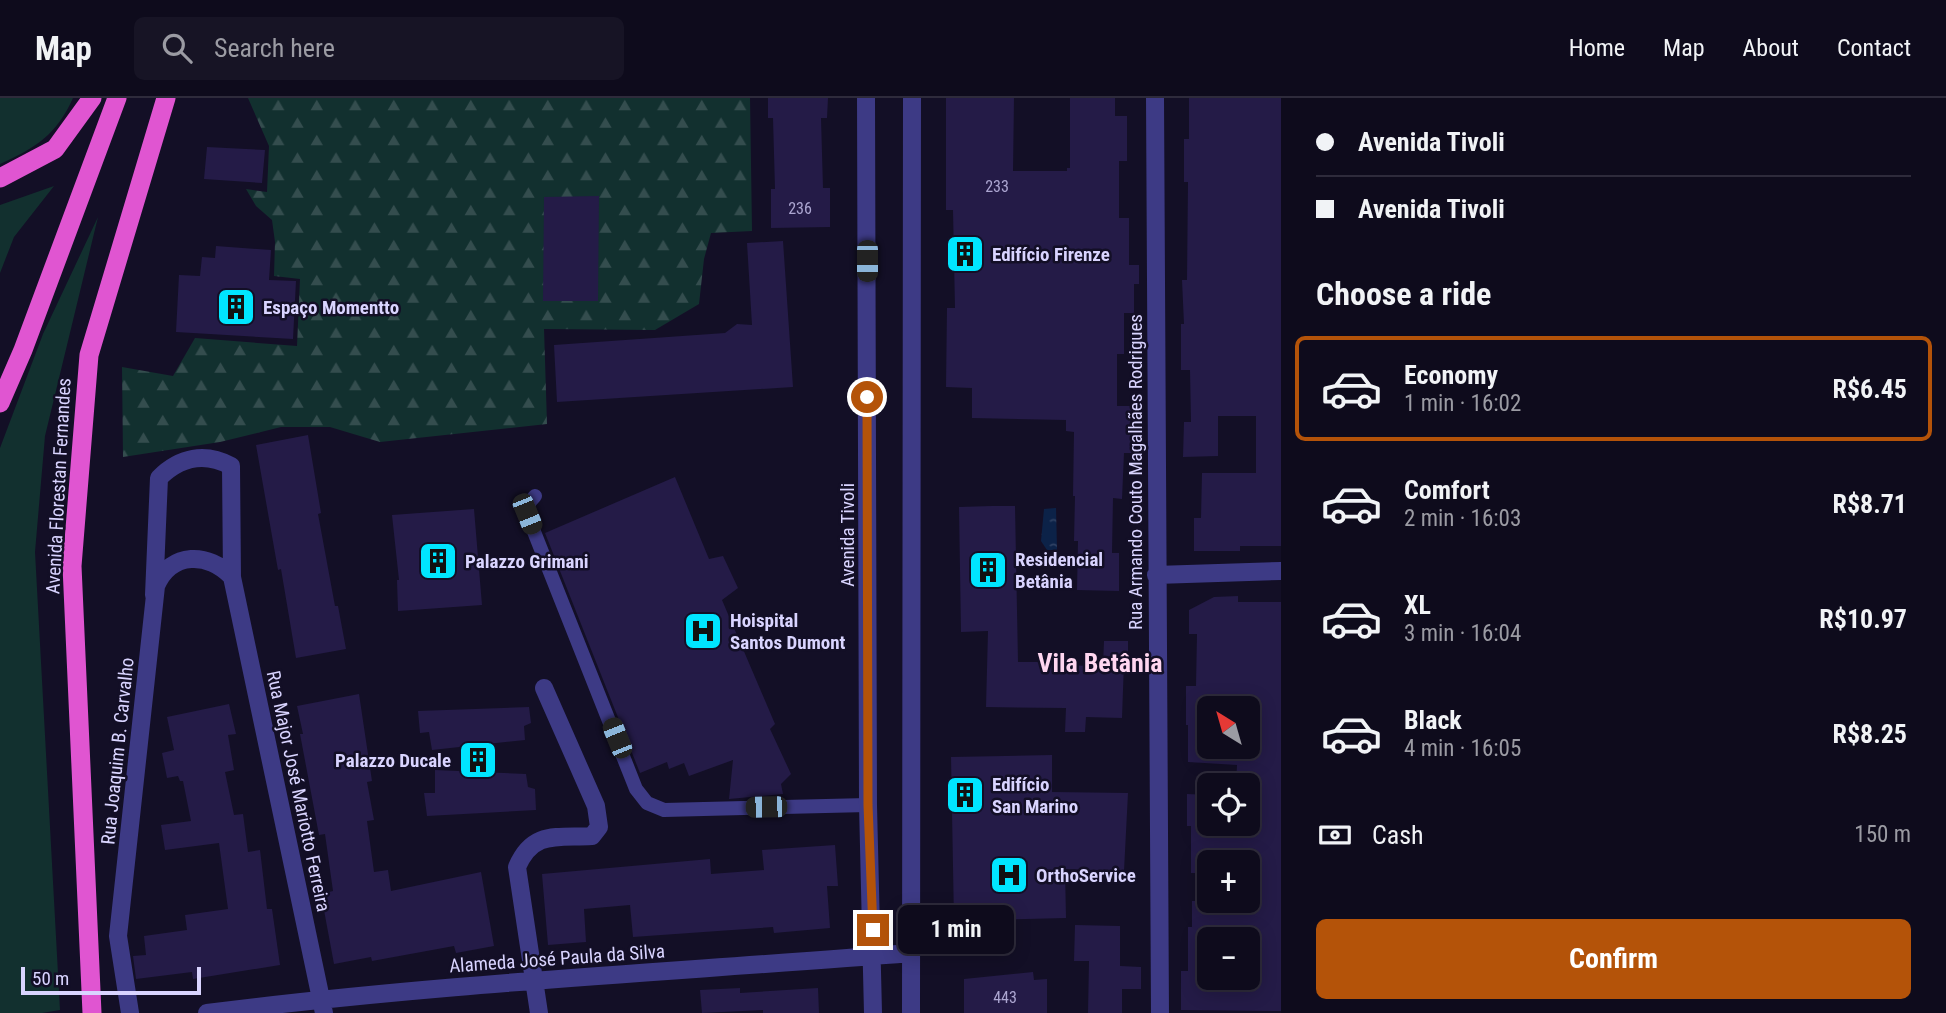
<!DOCTYPE html>
<meta charset="utf-8">
<style>
body{margin:0;font-family:"Roboto Condensed",sans-serif;background:#171425;color:#f1f3f6;height:100vh;display:flex;flex-direction:column;font-size:26px;white-space:nowrap}
*{box-sizing:border-box;margin:0}
p{font-size:23px;color:#9b9ba3}
.icon{flex:none;width:38px;height:38px;fill:none;stroke:currentColor;stroke-width:2;stroke-linecap:round;stroke-linejoin:round}
.map{position:relative;flex:1;overflow:hidden}
.sheet{display:flex;flex-direction:column;background:#0e0b1c;width:665px}
.sheet>*{flex:none}
.hud{display:grid;align-content:center;height:154px;padding:0 35px;background:#0e0b1c}
.needle{width:46px;rotate:323deg}
.fabs{position:absolute;left:1197px;top:598px;display:grid;gap:14px}
.fabs a{display:grid;place-items:center;width:63px;height:63px;border-radius:10px;background:#0e0b1c;box-shadow:0 4px 18px #0003,0 0 0 2px #2e2b3b;font-size:35px}
.scale{position:absolute;left:21px;bottom:18px;width:180px;box-sizing:border-box;padding-left:7px;border:4px solid #d9d4ff;border-top:0;font-size:19px;line-height:24px;white-space:nowrap;color:#d9d4ff;-webkit-text-stroke:5px #130f26;paint-order:stroke}
.end{position:absolute;width:32px;height:32px;margin:-16px;border:9px solid #b45309;background:#fff;box-shadow:0 0 0 4px #fff}
.from{border-radius:50%}
.bubble{position:absolute;height:49px;border-radius:10px;background:#0e0b1c;box-shadow:0 4px 18px #0003,0 0 0 2px #2e2b3b;font-size:23px;font-weight:700;line-height:49px;text-align:center}
.car{position:absolute;width:21px;height:42px;margin:-21px -10px;border-radius:9px;box-shadow:0 0 5px 2px #0007;background:linear-gradient(#222 24%,#8ab4d8 0 40%,#222 0 76%,#8ab4d8 0 86%,#222 0)}
.hud b{display:flex;align-items:center;gap:24px;height:66px;font-size:26px}
.hud b+b{border-top:2px solid #2e2b3b}
.hud i{width:18px;height:18px;background:#f1f3f6}
ul{padding:0;list-style:none}
li{display:flex;align-items:center;gap:21px;height:105px;margin:0 14px 10px;padding:0 21px;border:4px solid transparent;border-radius:10px}
li div{flex:1}
li b{display:block;font-size:26px}
li em{font-style:normal;font-weight:700}
li.on{border-color:#b45309}
li>.icon{width:63px;height:63px;stroke-width:1.5}
h2{padding:0 35px;font-size:32px;line-height:84px}
.pay{display:flex;align-items:center;gap:18px;height:77px;padding:0 35px;font-size:26px}
.pay p{margin-inline-start:auto}
.cta{display:flex;gap:14px;margin-top:auto;padding:14px 35px}
.cta a{flex:1;height:80px;border-radius:10px;background:#b45309;color:#fff;font-size:28px;font-weight:700;line-height:80px;text-align:center}
header{display:flex;align-items:center;gap:42px;box-sizing:border-box;height:98px;padding:0 35px;background:#0e0b1c;border-bottom:2px solid #2e2b3b}
header strong{font-size:33px}
nav{display:flex;gap:38px;margin-inline-start:auto;font-size:24px}
.search{width:490px;height:63px;background:#171425;display:flex;align-items:center;gap:18px;box-sizing:border-box;padding:0 24px;border-radius:10px;color:#9b9ba3;font-size:26px}
main{display:flex;flex:1;min-height:0}
.map>svg:first-child{display:block}
.grass{fill:#12302f}
.forest{fill:url(#forest-firs)}
.water{fill:url(#water-ripples)}
.building{fill:#241b47;fill-rule:evenodd}
.lines{fill:none;stroke-linecap:round;stroke-linejoin:round}
.service{stroke:#3d3a85;stroke-width:14}
.minor{stroke:#3d3a85;stroke-width:18}
.trunk{stroke:#e055d1;stroke-width:19}
.route{stroke:#b45309;stroke-width:9}
.labels{text-anchor:middle;stroke-width:5;stroke-linejoin:round;paint-order:stroke}
.number-label{font-size:16px;fill:#aca6d1}
.poi-label{font-size:19px;font-weight:bold;fill:#d9d4ff;stroke:#130f26;text-anchor:start}
.street-label{font-size:19px;fill:#d9d4ff;stroke:#130f26}
.district-label{font-size:26px;font-weight:bold;fill:#ffd6f0;stroke:#130f26}
</style>
<header>
<strong>Map</strong>
<div class="search"><svg class="icon" aria-label="search" viewBox="0 0 24 24"><circle cx="10" cy="10" r="6"/><path d="M15 15l6 6"/></svg>Search here</div>
<nav><a>Home</a><a>Map</a><a>About</a><a>Contact</a></nav>
</header>
<main>
<div class="map">
<svg width="1281" height="915" viewBox="0 0 1281 915">
<defs>
<pattern id="forest-firs" width="22" height="20" patternUnits="userSpaceOnUse" patternTransform="scale(1.75)"><rect width="22" height="20" fill="#12302f"/><path d="M5 1l3.5 6h-7zM16 11l3.5 6h-7z" fill="#344d4e"/></pattern>
<pattern id="water-ripples" width="26" height="14" patternUnits="userSpaceOnUse" patternTransform="scale(1.75)"><rect width="26" height="14" fill="#0c2248"/><path d="M2 4q2-2 4 0t4 0M15 11q2-2 4 0t4 0" fill="none" stroke="#2f4163"/></pattern>
</defs>
<rect width="100%" height="100%" fill="#130f26"/>
<path class="grass" d="M0 0H73C57 36 36 50 0 66Z
M54 88 14 139 0 175V107Z
M98 119 45 338 35 454 60 912 42 915H0V350L43 236Z"/>
<path class="forest" d="M248 0H750L752 133 711 135 704 161 699 206 655 232 544 231 547 326 380 344 330 329H281L220 344 123 359 122 269 173 278 195 240 297 248 300 181 274 178 275 144 272 122 256 108 246 91 267 94 269 48Z"/>
<path class="water" d="M1056 410 1057 452H1047L1041 443 1044 411Z"/>
<path class="building" d="M768 0H828L827 20H821L823 90H830V129L771 130V91H775L773 20H768Z
M946 0H1014L1013 73H1067V70H1070V0H1115V18H1127V63H1119V120H1129V167H1139V186H1134V215H1124V256H1117V308H1136L1135 355H1124L1122 401 1113 400 1112 455H1119V493L1077 492 1078 443H1074L1075 398H1073L1074 334 1066 333V322L972 320V290L946 289 947 210H955L953 112H946Z
M1189 0H1281V448H1240V453H1194V420H1201L1202 375H1256V318H1218V358L1183 359 1184 324H1191L1190 272H1181V226H1184L1182 182H1187L1188 84H1184V41H1189Z
M207 49 265 52 262 85 204 81Z
M599 98 598 203H543L544 99Z
M783 143 793 289 557 304 554 247 725 235 737 226 752 227 747 145Z
M216 148 271 152 269 182 296 183 293 241 176 234 179 177 200 178 202 159 215 160Z
M308 337 321 415 318 416 335 508H338L346 551 296 560 281 471 278 472 256 347Z
M675 379 709 461 723 458 738 490 722 502 775 626 770 631 791 676 781 686 783 696 729 701 733 662 689 678 684 665 669 671 667 664 640 675 545 435Z
M992 408H1015L1018 564H1043V567L1103 568 1104 543H1128V564H1124L1122 620 1086 619 1085 634H1065L1066 610 986 609 988 533 961 534 959 409Z
M474 411 482 507 398 513 397 482H399L392 417Z
M1238 498V504H1281V913L1181 912V873H1188V829H1192V803H1252V765H1209V775H1191V728H1187V696L1209 697V726H1252V688H1236L1237 667 1188 664V627H1186V588H1196L1197 536H1189V512L1214 499ZM1209 611H1248V649H1209ZM1209 842H1253L1252 880H1209Z
M359 596 372 683 367 684 374 722 367 723 374 774 388 772 391 793 481 774 494 848 456 855 454 848 372 863 371 859 334 866 321 796 333 793 325 736 319 737 300 636H303L297 608Z
M229 606 236 636 228 637 234 672 225 674 234 717 243 716 248 754 260 752 267 811H272L280 867 193 881 192 874 136 881 133 858 146 857 144 838 187 832 185 817 228 811 219 745 165 752 161 727 191 723 183 683H180L178 678 167 680 162 655 174 652 167 619Z
M529 609 531 625 524 628 525 642 432 652 429 634 420 635 418 613Z
M1052 657V694L1128 695 1124 773 1065 771 1066 820 954 823 951 659Z
M435 672 526 676 528 689 535 691 536 712 427 718 424 695H435Z
M835 747 838 788H827L830 830 774 835 773 829 633 839 630 807 584 811 586 844 548 847 542 776 710 761 711 776 764 772 762 752Z
M1075 827 1120 828V868L1141 869V891H1122V915H1088L1089 863H1074Z
M1033 874 1034 882 1047 881V915H964V881Z
M740 890V895L818 890 819 915H763V912L702 915 700 892Z"/>
<g class="lines">
<path class="service" d="M535 398 528 406 527 416 636 691 647 705 664 712 868 707"/>
<path class="minor" d="M866 0 868 707 873 915
M1155 0 1160 915
M1156 477 1281 473
M154 497 159 380C180 359 205 354 231 368L232 479 324 915
M130 915 118 838 156 488C171 453 209 454 232 479
M207 915C441 885 676 874 911 855
M539 915 517 769C533 732 557 740 592 738L599 729 596 708 544 590
M911 915 912 0"/>
<path class="trunk" d="M0 80 55 51 92 0
M0 305 23 252 117 0
M92 915 72 468 89 257 166 0"/>
</g>
<g class="lines">
<path class="route" d="M867 299 868 707 873 832"/>
</g>
<defs>
<symbol id="building-square" viewBox="-11 -11 22 22"><rect x="-9" y="-9" width="18" height="18" rx="4" fill="#00e5ff" stroke="#130f26"/><path d="M-4-6H4V6H1V3H-1V6H-4ZM-2.5-4.3h1.7v1.8h-1.7ZM.8-4.3h1.7v1.8H.8ZM-2.5-1h1.7V.8h-1.7ZM.8-1h1.7V.8H.8Z" fill="#111"/></symbol>
<symbol id="hospital-square" viewBox="-11 -11 22 22"><rect x="-9" y="-9" width="18" height="18" rx="4" fill="#00e5ff" stroke="#130f26"/><path d="M-5-5h3v3.5h4V-5h3V5h-3V1.5h-4V5h-3Z" fill="#111"/></symbol>
</defs>
<g fill-rule="evenodd">
<use href="#building-square" x="943" y="134" width="44" height="44"/>
<use href="#building-square" x="214" y="187" width="44" height="44"/>
<use href="#building-square" x="416" y="441" width="44" height="44"/>
<use href="#building-square" x="966" y="450" width="44" height="44"/>
<use href="#hospital-square" x="681" y="511" width="44" height="44"/>
<use href="#building-square" x="456" y="640" width="44" height="44"/>
<use href="#building-square" x="943" y="675" width="44" height="44"/>
<use href="#hospital-square" x="987" y="755" width="44" height="44"/>
</g>
<g class="labels">
<g class="number-label">
<text x="997" y="94">233</text>
<text x="800" y="116">236</text>
<text x="1005" y="905">443</text>
</g>
<g class="poi-label">
<text x="992" y="163">Edifício Firenze</text>
<text x="263" y="216">Espaço Momentto</text>
<text x="1015" y="468">Residencial<tspan x="1015" dy="22">Betânia</tspan></text>
<text x="465" y="470">Palazzo Grimani</text>
<text x="730" y="529">Hoispital<tspan x="730" dy="22">Santos Dumont</tspan></text>
<text x="451" y="669" text-anchor="end">Palazzo Ducale</text>
<text x="992" y="693">Edifício<tspan x="992" dy="22">San Marino</tspan></text>
<text x="1036" y="784">OrthoService</text>
</g>
<g class="street-label">
<text transform="translate(1135 374) rotate(-90)" y="7">Rua Armando Couto Magalhães Rodrigues</text>
<text transform="translate(58 388) rotate(-87)" y="7">Avenida Florestan Fernandes</text>
<text transform="translate(847 437) rotate(-90)" y="7">Avenida Tivoli</text>
<text transform="translate(117 653) rotate(-84)" y="7">Rua Joaquim B. Carvalho</text>
<text transform="translate(299 693) rotate(78)" y="7">Rua Major José Mariotto Ferreira</text>
<text transform="translate(557 860) rotate(-4)" y="7">Alameda José Paula da Silva</text>
</g>
<g class="district-label">
<text x="1100" y="574">Vila Betânia</text>
</g>
</g>
</svg>
<div class="fabs">
<a><svg class="needle" viewBox="-14 -14 28 28"><path d="M0-13l5 13h-10z" fill="#e53935"/><path d="M0 13l5-13h-10z" fill="#9b9ba3"/></svg></a>
<a><svg class="icon" aria-label="locate" viewBox="0 0 24 24"><circle cx="12" cy="12" r="6"/><path d="M12 2v4M12 18v4M2 12h4M18 12h4"/></svg></a>
<a>+</a>
<a>−</a>
</div>
<div class="scale">50 m</div>
<i class="end from" style="left:867px;top:299px"></i>
<i class="end" style="left:873px;top:832px"></i>
<div class="bubble" style="left:898px;top:807px;width:116px">1 min</div>
<i class="car" style="left:867px;top:163px;rotate:180deg"></i>
<i class="car" style="left:527px;top:416px;rotate:158deg"></i>
<i class="car" style="left:617px;top:640px;rotate:338deg"></i>
<i class="car" style="left:766px;top:709px;rotate:269deg"></i>
</div>
<section class="sheet">
<div class="hud">
<b><i class="from"></i>Avenida Tivoli</b>
<b><i></i>Avenida Tivoli</b>
</div>
<h2>Choose a ride</h2>
<ul>
<li class="on"><svg class="icon" aria-label="car" viewBox="0 0 24 24"><path d="M5 17H2v-5l4-1 3-4h7l3 4 3 1v5h-3M9 17h6M6 11h13"/><circle cx="7" cy="17" r="2"/><circle cx="17" cy="17" r="2"/></svg><div><b>Economy</b><p>1 min · 16:02</p></div><em>R$6.45</em></li>
<li><svg class="icon" aria-label="car" viewBox="0 0 24 24"><path d="M5 17H2v-5l4-1 3-4h7l3 4 3 1v5h-3M9 17h6M6 11h13"/><circle cx="7" cy="17" r="2"/><circle cx="17" cy="17" r="2"/></svg><div><b>Comfort</b><p>2 min · 16:03</p></div><em>R$8.71</em></li>
<li><svg class="icon" aria-label="car" viewBox="0 0 24 24"><path d="M5 17H2v-5l4-1 3-4h7l3 4 3 1v5h-3M9 17h6M6 11h13"/><circle cx="7" cy="17" r="2"/><circle cx="17" cy="17" r="2"/></svg><div><b>XL</b><p>3 min · 16:04</p></div><em>R$10.97</em></li>
<li><svg class="icon" aria-label="car" viewBox="0 0 24 24"><path d="M5 17H2v-5l4-1 3-4h7l3 4 3 1v5h-3M9 17h6M6 11h13"/><circle cx="7" cy="17" r="2"/><circle cx="17" cy="17" r="2"/></svg><div><b>Black</b><p>4 min · 16:05</p></div><em>R$8.25</em></li>
</ul>
<div class="pay"><svg class="icon" aria-label="cash" viewBox="0 0 24 24"><path d="M3 7h18v10H3z"/><circle cx="12" cy="12" r="2"/></svg>Cash<p>150 m</p></div>
<div class="cta"><a>Confirm</a></div>
</section>
</main>
